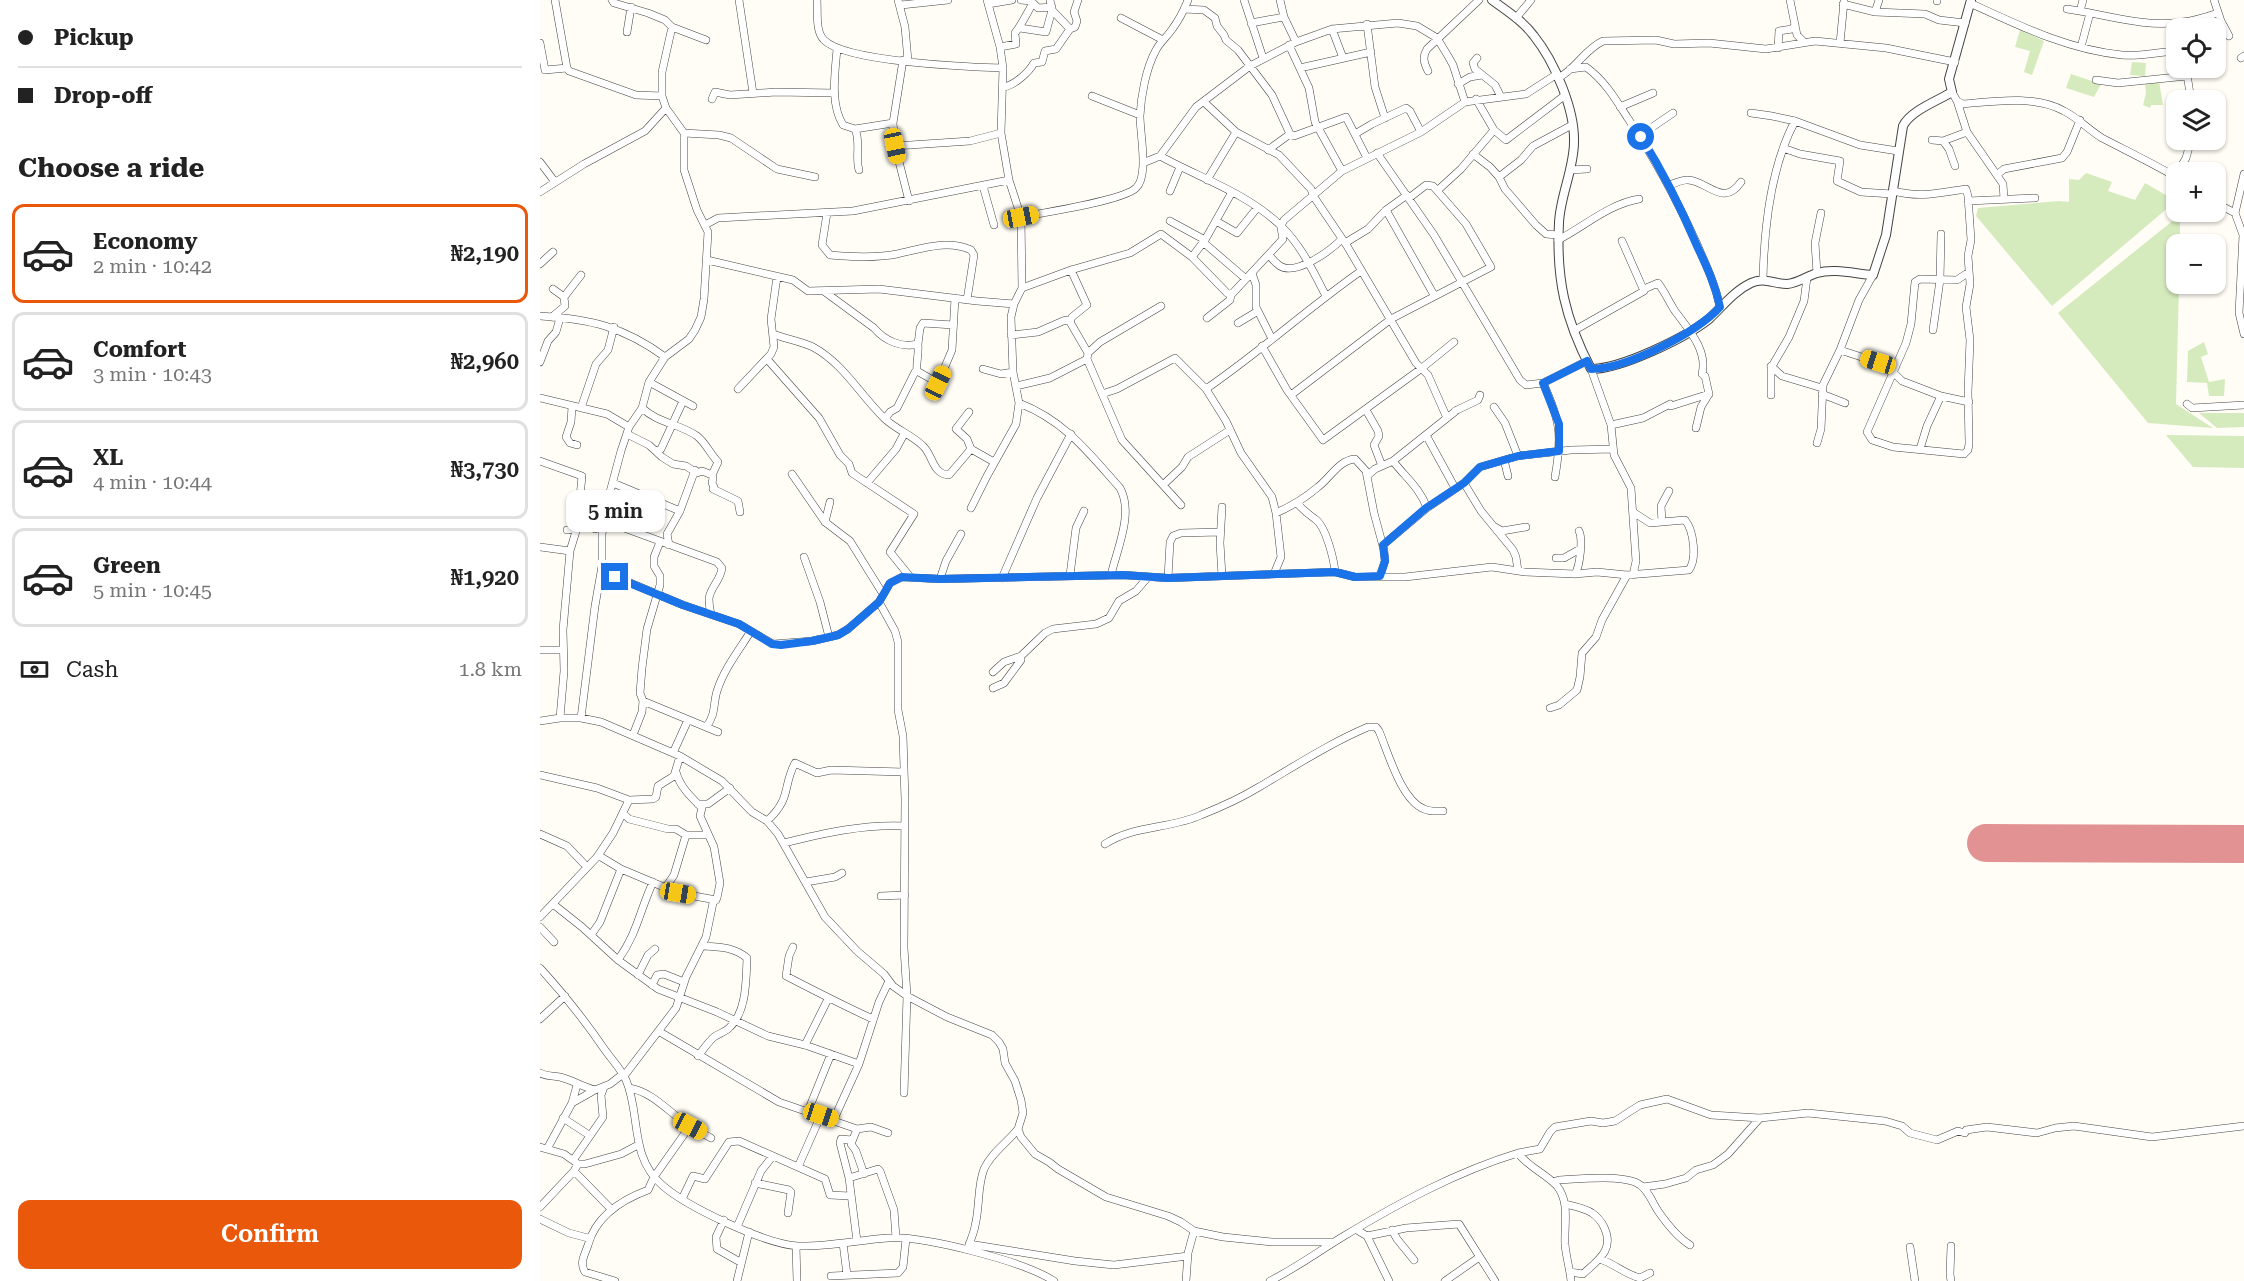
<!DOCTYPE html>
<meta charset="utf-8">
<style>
body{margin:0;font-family:"Roboto Serif",serif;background:#f6f6f6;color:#222;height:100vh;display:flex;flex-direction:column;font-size:22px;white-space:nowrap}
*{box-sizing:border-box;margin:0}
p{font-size:20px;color:#767676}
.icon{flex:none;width:33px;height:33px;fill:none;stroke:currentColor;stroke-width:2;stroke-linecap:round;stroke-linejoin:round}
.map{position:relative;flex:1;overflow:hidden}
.details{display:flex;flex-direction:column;background:#fff;width:540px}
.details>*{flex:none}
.guide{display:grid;align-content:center;height:132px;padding:0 18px;background:#fff}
.tools{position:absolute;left:1626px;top:18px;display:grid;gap:12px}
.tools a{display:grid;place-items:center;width:60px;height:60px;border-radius:12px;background:#fff;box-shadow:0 2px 4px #0004;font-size:30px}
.end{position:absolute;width:27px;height:27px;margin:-14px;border:8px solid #1a73e8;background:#fff;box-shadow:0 0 0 3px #fff}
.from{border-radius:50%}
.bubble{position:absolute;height:42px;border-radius:12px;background:#fff;box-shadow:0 2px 4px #0004;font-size:20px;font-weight:600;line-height:42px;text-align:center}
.car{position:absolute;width:18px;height:36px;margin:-18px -9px;border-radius:8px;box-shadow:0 0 4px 2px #0007;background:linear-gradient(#f5c518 24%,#345 0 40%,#f5c518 0 76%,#345 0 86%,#f5c518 0)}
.guide b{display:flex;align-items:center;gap:21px;height:57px;font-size:22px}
.guide b+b{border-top:2px solid #e0e0e0}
.guide i{width:15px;height:15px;background:#222}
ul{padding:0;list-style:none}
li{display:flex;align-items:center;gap:18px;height:99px;margin:0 12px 9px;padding:0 6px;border:3px solid #e0e0e0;border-radius:12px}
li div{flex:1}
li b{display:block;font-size:22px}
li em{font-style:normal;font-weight:600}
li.active{border-color:#ea580c}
li>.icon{width:54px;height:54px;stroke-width:1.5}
h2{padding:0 18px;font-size:27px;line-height:72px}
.pay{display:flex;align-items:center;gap:15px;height:66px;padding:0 18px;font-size:22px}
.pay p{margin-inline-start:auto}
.primary-button{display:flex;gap:12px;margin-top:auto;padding:12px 18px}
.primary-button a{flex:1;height:69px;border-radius:12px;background:#ea580c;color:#fff;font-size:24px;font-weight:600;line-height:69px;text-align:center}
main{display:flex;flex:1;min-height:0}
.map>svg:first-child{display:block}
.green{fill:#d5ebbd}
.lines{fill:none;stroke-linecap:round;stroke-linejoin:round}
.runway{stroke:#e29292;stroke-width:38}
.minor-casing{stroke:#444;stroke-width:8}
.tertiary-casing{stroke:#444;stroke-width:10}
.minor{stroke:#fff;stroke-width:7}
.tertiary{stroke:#fff;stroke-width:8}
.route{stroke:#1a73e8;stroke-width:8}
</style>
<main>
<section class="details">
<div class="guide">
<b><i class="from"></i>Pickup</b>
<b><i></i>Drop-off</b>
</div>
<h2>Choose a ride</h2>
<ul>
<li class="active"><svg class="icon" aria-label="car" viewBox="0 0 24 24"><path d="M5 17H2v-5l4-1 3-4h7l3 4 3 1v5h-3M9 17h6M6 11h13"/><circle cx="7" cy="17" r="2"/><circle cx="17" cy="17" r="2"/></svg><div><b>Economy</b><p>2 min · 10:42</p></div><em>₦2,190</em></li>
<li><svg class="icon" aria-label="car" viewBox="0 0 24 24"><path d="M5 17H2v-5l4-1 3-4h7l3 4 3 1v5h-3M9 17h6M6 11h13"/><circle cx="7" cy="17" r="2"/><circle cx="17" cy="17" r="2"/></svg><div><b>Comfort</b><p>3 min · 10:43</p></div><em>₦2,960</em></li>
<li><svg class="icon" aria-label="car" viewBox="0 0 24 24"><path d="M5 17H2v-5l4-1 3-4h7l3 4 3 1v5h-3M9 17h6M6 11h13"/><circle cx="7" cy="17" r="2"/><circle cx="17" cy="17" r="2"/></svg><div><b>XL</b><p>4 min · 10:44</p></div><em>₦3,730</em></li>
<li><svg class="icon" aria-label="car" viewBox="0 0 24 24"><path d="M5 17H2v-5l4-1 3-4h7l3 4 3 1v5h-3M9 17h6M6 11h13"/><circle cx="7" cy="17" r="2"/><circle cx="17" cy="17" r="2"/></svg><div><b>Green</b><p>5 min · 10:45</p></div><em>₦1,920</em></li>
</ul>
<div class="pay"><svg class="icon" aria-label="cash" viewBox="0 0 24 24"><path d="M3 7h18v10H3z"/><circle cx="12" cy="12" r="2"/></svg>Cash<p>1.8 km</p></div>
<div class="primary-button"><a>Confirm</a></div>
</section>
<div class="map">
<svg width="1704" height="1281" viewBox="0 0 1704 1281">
<rect width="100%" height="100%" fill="#fffdf5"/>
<path class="green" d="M1480 30 1504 41 1492 75 1484 72 1490 51 1475 47Z
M1592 62 1606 63 1605 76 1590 75Z
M1531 74 1561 84 1554 97 1526 88Z
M1619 81 1623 105H1611L1610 108 1603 105 1606 93 1605 84Z
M1546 173 1572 182 1568 191 1595 200 1605 183 1636 201 1512 306 1436 216 1438 208 1519 201 1529 202V179L1539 180Z
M1640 215V244H1636V284H1639L1636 404 1673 428 1608 423 1518 313Z
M1664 342 1668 354 1661 357 1669 382 1685 379 1684 396H1669L1667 383 1647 382 1648 351Z
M1659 413H1704V427L1677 428Z
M1626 435 1704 436V468L1653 467Z"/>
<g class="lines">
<path class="runway" d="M1446 843 1704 844"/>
<defs>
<path id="minor" d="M15 0 27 68 29 71 96 95 122 96
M72 0 74 3 108 13 125 20 132 27 166 40
M199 0 213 93
M277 0C278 12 275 31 284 40 305 62 429 67 463 68
M358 0 365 27 368 61
M481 0 491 1 498 8 512 7
M510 0 512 10 530 29
M704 0 723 58
M740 0 744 17 756 42
M1250 0 1257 35 1264 42
M1674 0 1681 21 1689 36
M1397 1V0
M1430 3C1478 25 1528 50 1582 55 1599 57 1619 52 1636 51
M448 4 472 0
M1303 4 1335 12 1385 14 1399 20 1425 23
M361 5 408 0
M644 9 664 10 675 18 677 26 684 35 686 40 698 50 732 95 750 134
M1527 9C1564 14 1604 28 1642 22 1654 21 1666 17 1678 13
M1540 11 1543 0
M1335 12 1339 0
M581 18 623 40
M976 18 991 0
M711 23 744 17
M827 24 835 87 845 118
M480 28 506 32 512 10
M792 29 803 58
M87 32 91 7
M0 43 5 70 27 68
M1300 43 1304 2
M749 45 769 88 775 122 802 171
M460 47 476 44 475 33C482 24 487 13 493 3
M1541 47 1550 13
M1238 48 1239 31 1252 29 1255 25
M297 49C295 73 290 104 303 125L315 129C321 142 315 157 319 170
M937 58 933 63 935 69 955 85 961 97
M1701 58 1704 56
M363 60 353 123 355 146 369 201
M760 68 831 52
M1646 68 1651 100
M1030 69 1046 67C1064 80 1075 98 1087 117 1114 157 1136 198 1156 242 1166 265 1175 283 1180 307
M888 71C884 63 882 57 887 49L939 0
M1018 78C1035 70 1045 49 1063 41L1116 40 1134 44 1169 43 1226 49 1275 41 1346 48 1415 62
M1556 80 1578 83 1647 76
M918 84 930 77 942 75
M464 87C475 85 489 72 494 63L502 62 505 51 516 49 530 29 535 27 537 21 534 12 538 0
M1412 92 1417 101 1423 104C1455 101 1496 95 1524 111 1538 118 1549 130 1562 138 1587 151 1612 163 1636 177
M552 96 600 115
M172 99 175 92 190 95 236 92 295 93
M936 99 954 130 966 140 1024 96
M1417 101 1427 132 1463 184 1464 199
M664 102 696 132 739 155 771 189 774 197 807 246 876 363 888 375 907 418
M1080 107 1113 93
M1211 113 1232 116 1255 121 1320 145 1358 151
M1095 128H1111L1133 113
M315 129 353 123
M144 133 179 135 191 138 237 169 275 177
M815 134 832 124 866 108 870 111 881 132
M1392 140 1403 141 1409 149 1415 166
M1403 141 1427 132
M355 146 430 141 461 133
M1243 148 1260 154 1300 161 1297 181 1321 192 1352 194
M728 150 750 134 754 136 806 117 827 158
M837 153 894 235 980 380 986 385 1003 383 1047 361
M933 154 950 167 959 177 965 189 996 225 1006 234 1018 235
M620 156C660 178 707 193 741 226 761 245 773 271 786 296
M0 162 15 182
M603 163 620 156 656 107 710 66 756 42 792 29 858 23 877 26 897 38 908 56 913 65 925 102
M1030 170 1047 169
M1638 172 1646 158 1651 140
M1458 174 1464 169 1522 158 1527 152 1540 120
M1704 174 1695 213 1703 235 1699 313 1704 334
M959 177 981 160 993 146 1032 125
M667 180 696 132
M1129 185C1134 184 1143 179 1148 180 1168 181 1183 208 1201 182
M443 186 454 225
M898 190 921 169 954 130
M630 191 640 167
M1353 191C1382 198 1397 193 1426 189L1428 196 1431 240 1428 256 1430 284 1426 307 1430 340 1428 392 1429 444 1428 450 1424 454 1353 447 1332 440 1327 432 1366 343 1371 324 1375 282 1380 279 1417 280 1429 272
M0 192 44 164 105 131 126 108
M1428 201 1495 198
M1676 203 1695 213
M846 210 894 295
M287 213 282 245 290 255C311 257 336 258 357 254 381 249 407 239 431 250L434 255 427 300
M481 217C502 213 582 201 596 188 609 176 600 134 600 116 601 96 606 68 616 50 620 42 628 36 633 28 639 20 644 10 648 0
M630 221 665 240
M676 221 697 233 717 208
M165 225 178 218 313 211 469 180
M741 226 744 220 802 171 881 132 925 102 986 94 1017 74
M1018 240C1045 226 1069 204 1099 199
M663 242 706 279
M805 243 828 229 846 210 867 195
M729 255C732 259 736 263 740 266 756 276 790 251 802 239
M652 257 665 240 692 192
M167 260 253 280 268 291 339 289 437 301 474 304
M0 264 13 252
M712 273 716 285V307L732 339
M1277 273 1275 243 1281 213
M1223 280C1224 230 1231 166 1255 121
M482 288 531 270 590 253 621 234 652 257 687 293 691 295
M13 289 24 297
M1104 289 1118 283C1125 292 1129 302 1135 311 1148 329 1168 350 1162 374L1165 376 1169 394 1161 407 1156 428
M285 292 334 328C345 341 361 348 378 344L380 328 383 323 413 325
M0 316C51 319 84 327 125 357
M12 317 25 306 24 297 41 275
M667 318 690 300 691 295 743 239 741 228
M530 322 532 317 547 305 531 270
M698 323 718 311
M1035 330 1104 291 1082 241
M1393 330 1400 280 1401 234
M233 334C246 339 260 341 273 347 304 364 320 395 345 419 357 430 372 435 383 446 393 455 392 474 409 475L431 449
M471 335 498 332 523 321 527 320 530 322 548 353 547 359 582 440 641 505
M722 346 747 390 783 440 882 368 914 342
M1300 350 1346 365 1362 381 1401 396 1429 402
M548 353 560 342 621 306
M227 359 279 418 300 455 309 464 312 473 374 514 350 552 371 578
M0 362 8 341 16 332 20 318
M1231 366 1242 376 1282 388
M443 369 461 374 473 372
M1051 369 1071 425 1074 455 1091 488 1096 561 1093 575
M377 371 398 383 412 350 415 298
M109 382 153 406
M1003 383C1021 422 1022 436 1015 477
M476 386 510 378 547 359
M198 389 231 354 234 347 231 319 237 277
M666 389C720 352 768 308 821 271
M562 394 577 389 635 358 666 389 686 421 701 453 732 497 736 513 741 557 734 574
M1282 394 1305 403
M751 395 851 319 951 267 926 224 893 186 886 185 869 198
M1231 395V368L1249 337 1264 301 1267 278
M0 398 67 414 89 427
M479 403C525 421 548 452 580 488 594 513 577 549 571 575
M1647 404 1652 408 1704 405
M32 407 31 422 26 437 30 443 37 445
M954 407 965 423 978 456
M41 408 56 364 68 350 74 327
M102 408C118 423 140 424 157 436 166 443 170 454 178 462L172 475 173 478 172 483 174 487 173 489 198 501 200 512
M826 410 838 431 839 436 834 445 842 466
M915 411 938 400 940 395
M429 412 416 429 427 439 431 449 454 462
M345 419 350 412 357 408 375 372 377 371C376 362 379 354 378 344
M1071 425 1103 418 1130 404 1131 406 1169 394
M87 434 109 445 122 457 133 464 146 466 157 473 162 471 172 475
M886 435 915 488
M1277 443 1281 429 1283 385 1300 350 1319 300 1333 275
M1380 449 1387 426 1401 396
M116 451 121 449 143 401
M964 460 968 476
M0 461 42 476 37 528 30 551 23 630 24 671 20 718
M853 461C865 477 880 488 887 508
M252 474 285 522 310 541 343 594
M827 476 835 469 853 461 917 410
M73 483 140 511
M327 483 356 449 364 434
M924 483 941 511 973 550 976 557 978 571
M623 485 642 467 648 457 690 430
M757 503C763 510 768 514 775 519 786 526 794 560 795 572
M431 508 447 476 476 424 479 403 473 372 471 317 474 304 482 288 481 217 469 180 461 133 463 68 460 47 447 0
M736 513C752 506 765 498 778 487 790 478 799 460 815 459L826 471 834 513 844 550 845 561 840 576
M1122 521 1121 506 1129 491
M285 522 290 502
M955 527 962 531 986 527
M27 530C38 529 45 522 55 529L66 523 76 525 177 562 182 568C180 582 170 587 169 599 169 604 170 610 171 614
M129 545 127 534 140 511 155 470
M843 545 887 508 924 483 940 467 978 456 1031 450 1073 449
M0 547 30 551
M264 557 280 602 289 637
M1016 558H1024L1040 549
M62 571 143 605 199 624 233 644 272 641 298 635 308 629 339 602
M1035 574C1040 566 1043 539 1039 531
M530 575 536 528 544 511
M682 576 680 543 682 507
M462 578 497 498 531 434
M628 578 630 542 633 536 641 533 680 532
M400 579 406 561 421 534
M0 650H23
M453 672 464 662 481 656 505 633 513 629 556 624 569 618 579 601 596 591 608 577
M453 688 464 683 481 660V656
M103 701 178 732
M1010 708 1019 705 1037 690 1040 677 1042 653 1056 637 1062 620 1087 575
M41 718 55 606 62 566V533L66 523 67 503 81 451 89 427 102 408 109 382 125 357 149 339 155 330 161 317 164 299 168 232 157 210 144 170V133L126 108 122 96V72L132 27
M0 721 20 718H41L61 722 140 756 182 781 212 812 227 821 238 834 285 917 317 951 344 974 353 986 367 996 407 1017 452 1035 459 1042 463 1049 465 1063 475 1081 481 1100 483 1113 478 1129 481 1137 495 1154 509 1162 518 1169 566 1197 628 1216 641 1222 654 1231 683 1237 733 1242H794
M166 727C176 715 173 704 177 691 184 669 199 650 211 631
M93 735 102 712 103 701 100 693 102 668 107 629 120 585V576L114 566V557L120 542
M133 753 148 720
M0 775 57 788 89 800 113 799 116 797 118 786 134 776 140 756
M158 804H168L190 788
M83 813 89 819 128 829H136L146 835H168
M227 821C252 798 242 788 255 763L277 773 291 770 364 772
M0 834 27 846 47 867
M244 843C284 833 324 824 365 826
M565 844C593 825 631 829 661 815 681 807 701 798 719 787 755 766 790 743 828 727H836L839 731C848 752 861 800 884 809 890 812 896 811 903 811
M57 857H61L81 869 138 893 176 900
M266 882 295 877 302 873
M126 887 134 875 146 835
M341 896 365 895
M13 904 42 927 78 960 118 989 177 1012 228 1036 265 1045 319 1064
M0 917 57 857 73 833 89 800
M0 927 14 942
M51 935 60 922 81 869
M253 947 249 956 246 976C275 991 304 1006 333 1019
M78 960C97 934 100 910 113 882
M0 968C24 994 45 1021 65 1050 72 1060 81 1069 86 1080 101 1115 89 1156 122 1185 147 1207 225 1244 258 1246 288 1247 318 1240 348 1238 385 1236 483 1261 514 1281
M98 975 108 955 115 949
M112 985 117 975 124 974 144 982
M0 1019 25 996
M120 1032 239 1102 317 1129 331 1127 348 1133
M265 1045 288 999
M158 1056C163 1050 168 1042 174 1037 179 1033 186 1032 190 1027 207 1011 206 979 207 958 194 947 180 947 164 946
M0 1073C8 1077 12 1075 20 1077 32 1080 43 1087 55 1090
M84 1076 136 1008 146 977 166 937 173 903 177 898 180 883 174 847 160 816 162 808C151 797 140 787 136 772
M89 1088C114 1092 130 1114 150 1126 157 1131 164 1134 171 1138
M364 1093 367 996 364 948 365 800 363 736 358 710V642L355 631 339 602 350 583 362 577 400 579 583 575 628 578 795 572 815 577H865L952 567 985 572 1035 574 1057 572 1087 575 1149 570C1157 559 1154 531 1145 520L1110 523 1093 512
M32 1103 55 1090 70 1084 83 1074
M268 1111 291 1054
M23 1118 49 1135
M294 1119 319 1064 339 1002 349 981
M317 1129 311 1144 316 1151 324 1174
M312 1140 301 1139 300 1143 309 1178 317 1241
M0 1147 24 1154 38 1164H45L81 1154 98 1145
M7 1149 32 1103 37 1085
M978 1153 1000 1149 1010 1132 1015 1127 1051 1121 1063 1123 1075 1121 1100 1105 1127 1099 1171 1115 1220 1118 1268 1113 1345 1121 1362 1126 1370 1133 1397 1140 1418 1131 1425 1133 1426 1130 1447 1127 1497 1133 1515 1128 1534 1126 1612 1137 1704 1126
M34 1159 63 1117 61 1095 64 1087
M258 1167 281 1115
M34 1171 71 1209
M309 1178 338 1169 340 1171 354 1210 356 1238
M1013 1182 1019 1180C1039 1179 1076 1175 1095 1182 1107 1187 1111 1200 1118 1211 1127 1224 1137 1237 1150 1245
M215 1183 249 1190 251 1192 248 1213
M1103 1187 1125 1184 1146 1178 1156 1170 1173 1165 1188 1154 1220 1118
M142 1199 153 1176 165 1179 189 1142 199 1141 285 1179 290 1195 310 1196
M1025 1204C1033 1206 1045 1208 1052 1213 1058 1217 1061 1221 1064 1227 1075 1250 1058 1260 1043 1274L1030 1272
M0 1207 34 1171 38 1164
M0 1219 29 1233 48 1238
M184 1220 176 1237 177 1249 200 1262
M197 1227 221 1171 232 1157
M817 1230 827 1236 849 1281
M852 1230 857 1239 874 1260
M827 1236 866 1228 919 1224 955 1281
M303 1243 307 1275
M429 1244 535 1261 574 1265 648 1256
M256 1246 257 1281
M1411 1246 1410 1274 1411 1281
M1370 1247 1375 1281
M428 1248C430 1241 434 1233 435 1226 440 1207 437 1187 444 1169 451 1153 468 1142 478 1129
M1059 1259C1074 1263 1084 1274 1100 1278L1110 1273
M291 1276 358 1273 363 1267 366 1239
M75 1281 45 1272C39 1262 45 1255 48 1245 56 1216 81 1200 108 1190L114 1177 150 1126
M197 1281 209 1232
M646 1281 648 1253 654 1231
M730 1281C756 1268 779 1251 804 1236 859 1203 916 1172 978 1153 988 1167 1005 1173 1017 1186 1030 1202 1024 1225 1025 1244 1026 1257 1030 1269 1031 1281
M905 1281 938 1258"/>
<path id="tertiary" d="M952 0C967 11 983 21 994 36 1014 61 1035 109 1034 142 1034 169 1020 196 1019 223 1016 279 1025 319 1051 369 1081 369 1145 338 1169 319 1182 307 1194 291 1211 283 1224 277 1234 284 1247 284 1258 283 1267 276 1277 273 1294 268 1316 274 1333 275L1346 235 1363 126C1370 111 1397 101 1412 92L1409 79 1431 0"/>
</defs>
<use href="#minor" class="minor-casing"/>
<use href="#tertiary" class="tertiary-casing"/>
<use href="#minor" class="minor"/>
<use href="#tertiary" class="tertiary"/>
</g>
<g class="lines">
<path class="route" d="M75 577 143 605 199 624 232 644 241 645 272 641 298 635 308 629 339 602 350 583 362 577 400 579 583 575 628 578 795 572 815 577 840 576 845 561 843 545 886 508 924 483 940 467 978 456 1019 451V424L1003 383 1047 361 1051 369C1086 369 1156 333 1180 307 1175 284 1167 267 1157 246 1141 208 1123 172 1101 137"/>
</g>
</svg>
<div class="tools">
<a><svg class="icon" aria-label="locate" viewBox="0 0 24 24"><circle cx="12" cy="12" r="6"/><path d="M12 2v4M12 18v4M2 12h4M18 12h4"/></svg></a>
<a><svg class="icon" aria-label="layers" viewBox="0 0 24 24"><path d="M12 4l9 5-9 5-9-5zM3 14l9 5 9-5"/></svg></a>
<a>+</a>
<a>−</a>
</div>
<i class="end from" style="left:1101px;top:137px"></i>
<i class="end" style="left:75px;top:577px"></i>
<div class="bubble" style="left:26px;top:490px;width:99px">5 min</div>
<i class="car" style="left:355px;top:146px;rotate:168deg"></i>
<i class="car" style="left:481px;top:217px;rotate:79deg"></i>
<i class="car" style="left:1338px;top:362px;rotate:287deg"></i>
<i class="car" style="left:398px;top:383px;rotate:25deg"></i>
<i class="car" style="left:138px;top:893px;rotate:100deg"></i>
<i class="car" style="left:281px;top:1115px;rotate:108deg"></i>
<i class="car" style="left:150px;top:1126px;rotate:118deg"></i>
</div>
</main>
